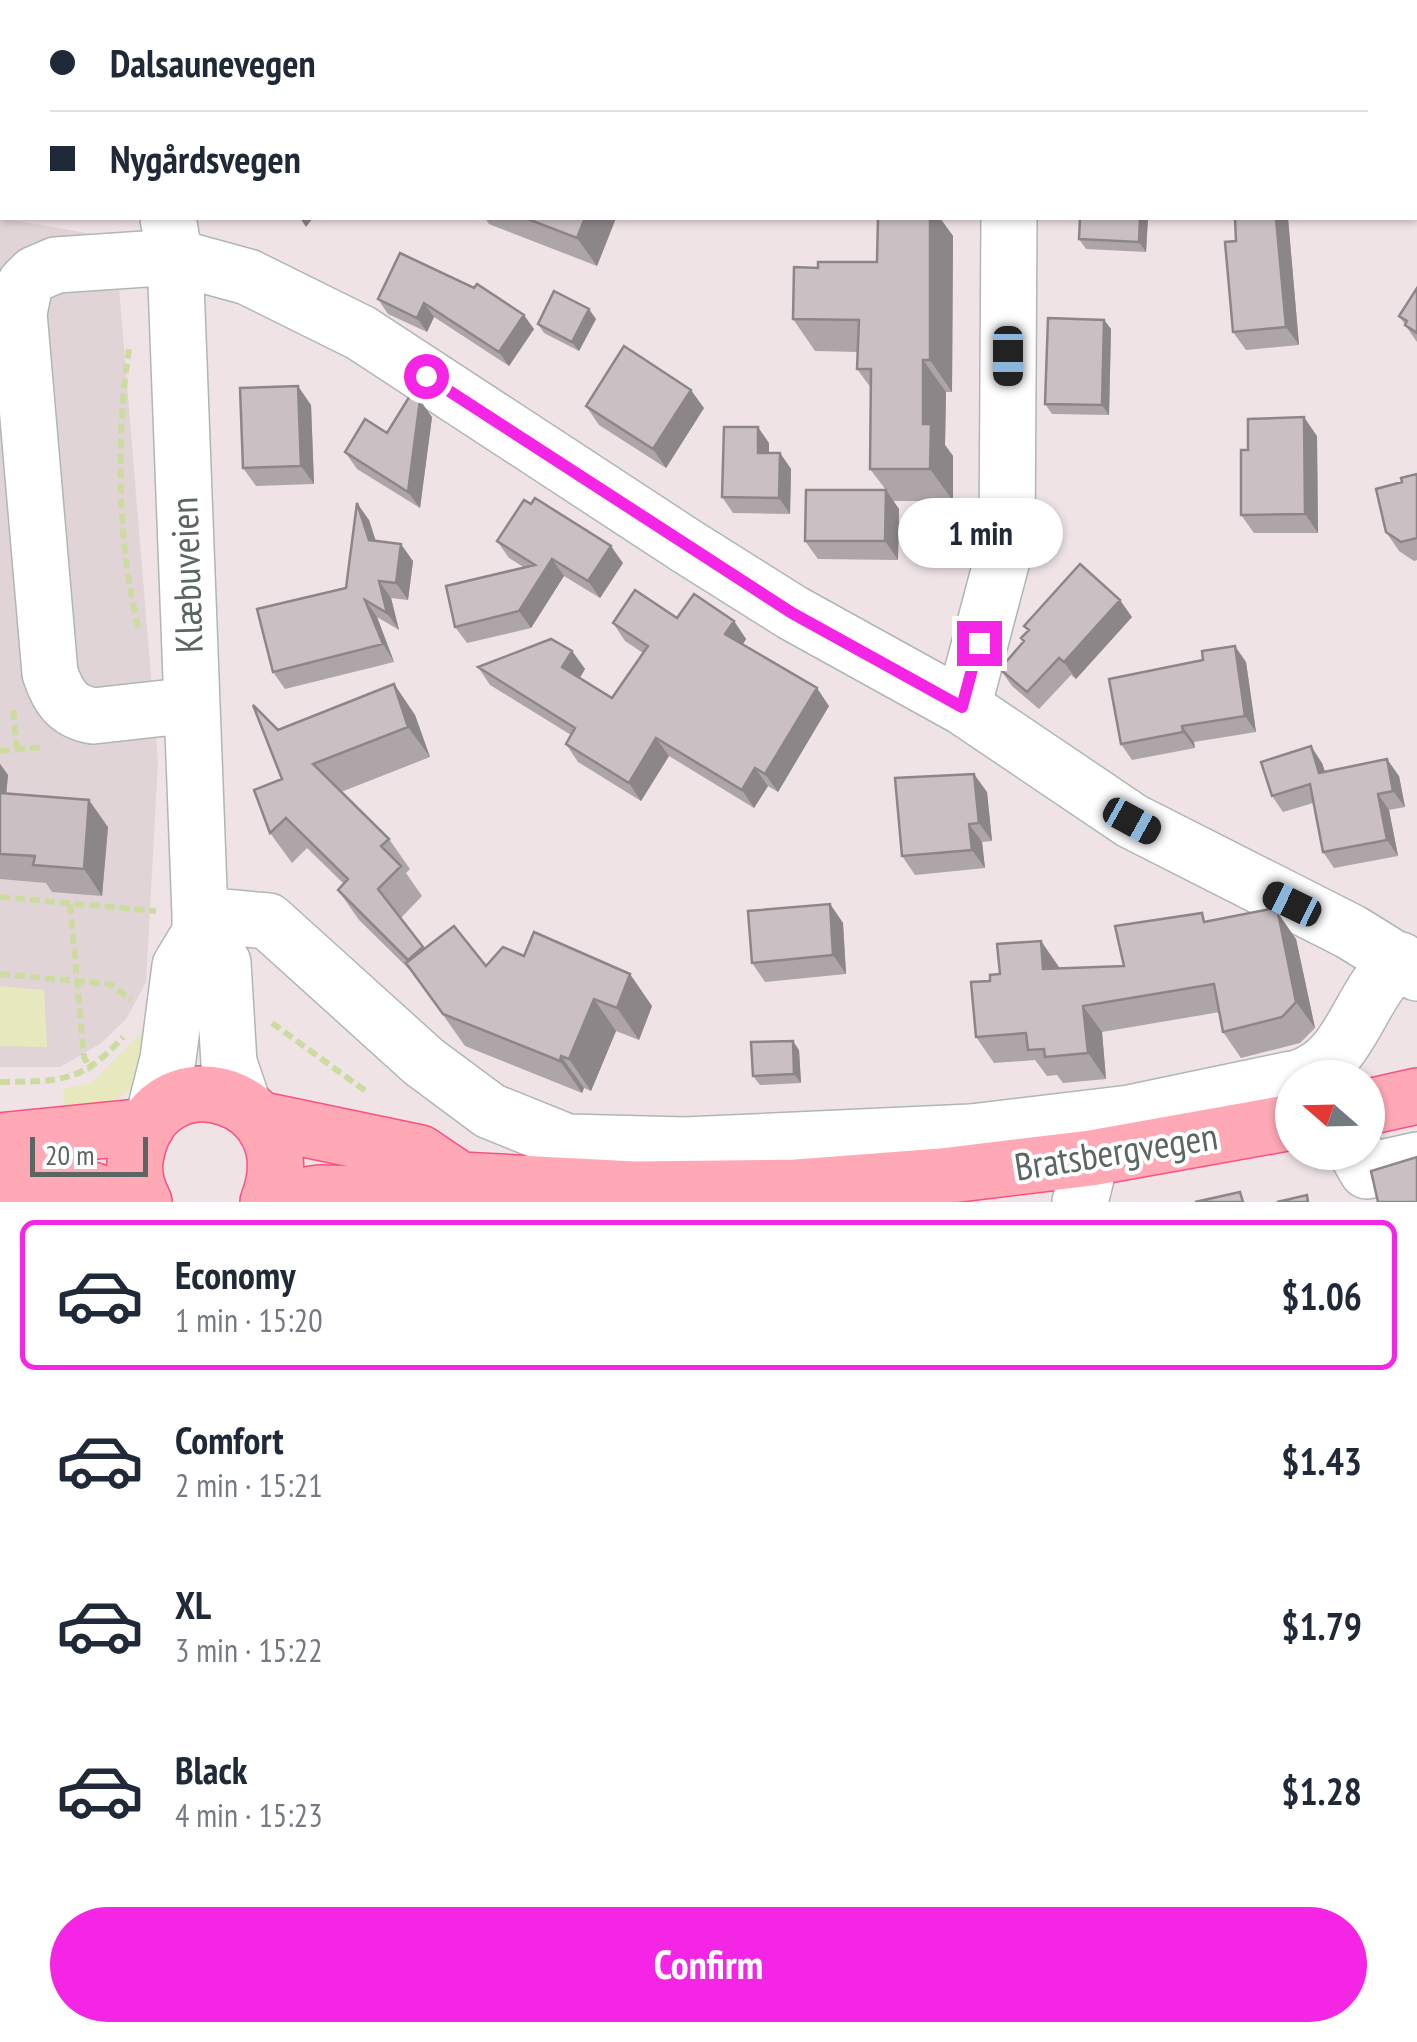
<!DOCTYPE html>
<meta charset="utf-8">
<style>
body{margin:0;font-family:"PT Sans Narrow",sans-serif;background:#f6f6f7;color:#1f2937;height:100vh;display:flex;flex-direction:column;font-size:38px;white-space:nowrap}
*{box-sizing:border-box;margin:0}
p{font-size:32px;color:#747a83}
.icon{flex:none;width:55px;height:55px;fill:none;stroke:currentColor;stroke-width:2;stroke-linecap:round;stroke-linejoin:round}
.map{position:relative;height:1202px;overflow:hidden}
.side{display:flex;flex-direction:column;background:#fff;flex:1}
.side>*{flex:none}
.guide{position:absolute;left:0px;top:0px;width:1418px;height:220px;box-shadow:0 2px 8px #0004;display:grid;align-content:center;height:220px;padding:0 50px;background:#fff}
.needle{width:65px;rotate:290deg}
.fabs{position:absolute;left:1275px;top:1060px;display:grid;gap:20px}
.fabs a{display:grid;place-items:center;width:110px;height:110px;border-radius:50%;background:#fff;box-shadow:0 2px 8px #0004;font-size:50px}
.scale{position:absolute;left:30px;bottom:25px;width:118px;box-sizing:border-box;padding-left:10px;border:5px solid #5b6561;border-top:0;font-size:28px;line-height:35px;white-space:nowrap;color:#5b6561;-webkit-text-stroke:8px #fff;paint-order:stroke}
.end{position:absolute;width:45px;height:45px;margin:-22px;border:12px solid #f425e4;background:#fff;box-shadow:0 0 0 5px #fff}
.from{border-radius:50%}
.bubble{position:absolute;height:70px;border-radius:35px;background:#fff;box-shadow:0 2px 8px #0004;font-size:32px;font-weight:600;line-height:70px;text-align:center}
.car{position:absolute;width:30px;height:60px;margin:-30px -15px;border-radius:12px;box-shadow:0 0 8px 2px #0007;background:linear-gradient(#222 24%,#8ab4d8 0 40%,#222 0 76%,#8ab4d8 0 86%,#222 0)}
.guide b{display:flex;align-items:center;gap:35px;height:95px;font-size:38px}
.guide b+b{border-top:2px solid #e0e1e3}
.guide i{width:25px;height:25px;background:#1f2937}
ul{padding:18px 0 0;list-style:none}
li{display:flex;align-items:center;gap:30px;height:150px;margin:0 20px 15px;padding:0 30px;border:5px solid transparent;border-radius:15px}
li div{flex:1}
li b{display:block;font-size:38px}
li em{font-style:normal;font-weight:600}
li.selected{border-color:#f425e4}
li>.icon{width:90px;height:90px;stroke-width:1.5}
.cta{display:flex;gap:20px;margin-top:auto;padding:20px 50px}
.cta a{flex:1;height:115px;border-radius:60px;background:#f425e4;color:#fff;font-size:40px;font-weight:600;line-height:115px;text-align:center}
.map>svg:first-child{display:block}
.education{fill:#e1d4d7}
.green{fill:#e8e8be}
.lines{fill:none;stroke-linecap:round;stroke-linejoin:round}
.minor-casing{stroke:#afb7b4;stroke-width:58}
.major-casing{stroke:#fa5181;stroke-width:58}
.path{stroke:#ccdba0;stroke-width:6;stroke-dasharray:10 5;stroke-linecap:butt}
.minor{stroke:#fff;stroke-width:55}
.major{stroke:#ffa8b6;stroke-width:55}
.wall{fill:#aea5a8}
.shaded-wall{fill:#8d8688}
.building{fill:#cac0c3;stroke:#8d8688;stroke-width:2.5}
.route{stroke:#f425e4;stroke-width:12}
.labels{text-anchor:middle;stroke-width:8;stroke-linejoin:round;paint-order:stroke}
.street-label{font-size:38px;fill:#5b6561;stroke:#fff}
</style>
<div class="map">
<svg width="1417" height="1202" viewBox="0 0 1417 1202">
<rect width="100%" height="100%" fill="#efe3e6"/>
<path class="education" d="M0 213 2 218 115 238 158 762 146 982 126 1019 100 1044 60 1067H0Z"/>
<path class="green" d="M0 986 44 990 47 1047 0 1046Z
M154 1020C136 1092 141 1100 64 1111V1089L92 1083Z"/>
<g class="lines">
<defs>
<path id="minor" d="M59 0 62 2
M990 0 991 2
M192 705 93 716C67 711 58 697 50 673L19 313 25 284 35 274 56 265 175 257 248 277 361 333 688 547 793 613 963 707 1132 821 1351 932 1417 973
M963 707 1007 541 1009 218
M200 915 268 921 424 1062 490 1111 567 1142 685 1145 971 1132 1130 1113 1292 1079
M200 933 223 963 229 1063 243 1104
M1298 1078C1354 1060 1356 997 1400 960
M154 1115 168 1059 180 966 200 933V915L175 257 168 218
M1356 1152 1367 1171 1417 1160
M1080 1202 1091 1158"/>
<path id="major" d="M1368 1107 1417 1096
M262 1120 420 1153 460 1180
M0 1141 147 1126
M0 1174 92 1190 125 1202
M269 1200 320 1193 414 1195 460 1180 634 1189 797 1187 942 1176 1091 1158 1292 1122
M144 1202C135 1185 132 1169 137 1150 160 1050 310 1094 268 1202"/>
</defs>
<use href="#minor" class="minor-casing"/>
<use href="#major" class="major-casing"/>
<path class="path" d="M129 349C116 432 117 547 139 629
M13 710 17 749
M0 751 44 747
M0 897 156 911
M70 904 84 1057 91 1070
M0 974 110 984 131 1000
M272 1023 367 1092
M0 1082C59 1081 81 1084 123 1037"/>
<use href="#minor" class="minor"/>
<use href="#major" class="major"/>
</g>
<path class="wall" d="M194 0H355L354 2H199Z
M369 0H516L529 2H371Z
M1194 0H1226L1211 2H1196Z
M0 26 2 27V164L0 165Z
M485 218H616L597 266 489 224Z
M878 218H940L953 236 952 392H946L945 445 953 456V501H893L899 509 898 560 818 559 805 541 886 490 870 469 871 388 857 369 858 352 815 351 793 319 818 268 877 262Z
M1080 218H1148L1146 252 1086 249 1079 239Z
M1235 218H1288L1299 345 1246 350 1233 332 1236 241Z
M400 253 534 329 509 366 434 317 427 332 388 314 378 299Z
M1417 288V342L1399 316Z
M596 319 579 351 544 333 538 324Z
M1104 320 1111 329 1109 415 1052 414 1045 404Z
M311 405 314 484 256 486 243 468Z
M586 406 704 408 666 468 599 425Z
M432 417 420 508 357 469 345 452 387 433Z
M1317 436 1318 533H1254L1241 515 1248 450Z
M769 443V453H780L791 469 790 514 733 513 722 497Z
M1417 474V560L1414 561 1399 551 1386 532 1402 482Z
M369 520 376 541 413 561 408 600 391 598 399 630 377 617 394 662 285 689 273 672 346 588Z
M497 541 623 563 600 598 564 576 531 628 467 643 455 627 525 568 509 558Z
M1132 617 1076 679 1071 675 1039 709 1012 686 1000 669 1024 642 1021 638 1028 631 1024 626Z
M677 618 734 621 746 639 743 644 829 706 778 792 768 786 754 808 669 756 641 801 578 762 566 744 571 735 490 685 478 667 572 651 585 669 580 678 612 698 643 653 625 641 613 623Z
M1246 662 1256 732 1194 742 1195 748 1132 760 1121 744Z
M394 684 415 715 430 757 341 792 389 839 410 869 406 873 422 896 401 918 424 949 486 966 652 1006 639 1040 616 1031 591 1091 584 1088 582 1093 465 1046 414 974 359 920 338 890 344 884 307 848 292 863 270 833 282 779 278 730Z
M1322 763 1325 772 1399 776 1405 807 1389 810 1398 856 1334 868 1323 852 1313 803 1283 812 1272 796Z
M0 764 8 775 6 794 108 827 102 896 52 892 46 883 0 879Z
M987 792 992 841 982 842 985 868 915 875 902 856Z
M830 904 843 923 846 974 765 982 752 963Z
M1208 922 1296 939 1315 1028 1300 1043 1241 1058 1223 1032 1220 1012 1102 1032 1106 1079 1063 1083 1057 1075 1047 1076 1035 1060 994 1063 976 1037 990 981 1041 941 1059 969 1124 966Z
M799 1050 801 1083 760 1085 753 1076Z"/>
<path class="shaded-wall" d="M223 0H242L243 2H223Z
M334 0H355L354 2H332Z
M300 218H313L306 227Z
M585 218H616L597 266 577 238Z
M930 218H940L953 236 952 392 930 360Z
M1140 218H1148L1146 252 1139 242Z
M1276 218H1288L1299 345 1286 327Z
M424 303 434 317 427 332 417 318Z
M589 309 596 319 579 351 572 342Z
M524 315 534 329 509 366 499 352Z
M1104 320 1111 329 1109 415 1102 405Z
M923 360 946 392 945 445 953 456V501L930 469 923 424Z
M298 386 311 405 314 484 301 466Z
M691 390 704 408 666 468 653 449Z
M420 400 432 417 420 508 408 492Z
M1304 417 1317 436 1318 533 1305 514Z
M758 427 769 443V469L758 453Z
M780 453 791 469 790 514 779 498Z
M886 490 899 509 898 560 885 541Z
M357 503 369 520 381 558 369 540Z
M401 544 413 561 408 600 396 583Z
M611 546 623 563 600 598 588 581Z
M552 559 564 576 531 628 519 611Z
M379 581 391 598 399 630 387 613Z
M365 600 377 617 394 662 383 644Z
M1120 600 1132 617 1076 679 1064 662Z
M734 621 746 639 738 652 725 634Z
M1235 646 1246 662 1256 732 1245 716Z
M572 651 585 669 575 685 562 667Z
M394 684 415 715 430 757 408 727Z
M817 688 829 706 778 792 765 774Z
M1182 726 1194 742 1195 748 1183 732Z
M656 738 669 756 641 801 629 783Z
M1311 746 1322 763 1331 789 1319 773Z
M1387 759 1399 776 1405 807 1393 791Z
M0 764 8 775 4 819 0 813Z
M755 768 768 786 754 808 742 790Z
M974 774 987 792 992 841 979 823Z
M1378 794 1389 810 1398 856 1387 840Z
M89 800 108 827 102 896 84 869Z
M969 824 982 842 985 868 972 850Z
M830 904 843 923 846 974 833 955Z
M1278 913 1296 939 1315 1028 1296 1002Z
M1041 941 1059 967 1062 996 1043 969Z
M630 974 652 1006 639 1040 617 1008Z
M594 999 616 1031 591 1091 569 1059Z
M1083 1006 1102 1032 1106 1079 1088 1053Z
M793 1041 799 1050 801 1083 794 1074Z
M561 1056 584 1088 582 1093 560 1061Z"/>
<path class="building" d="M267 0H334L332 2H273Z
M384 0H516L529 2H391Z
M833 0H870V2H819Z
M1387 0H1417L1416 66 1415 2H1388Z
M2 25V104L0 105V26Z
M525 218H585L577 238Z
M878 218H930V360H923V424H931L930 469H870L871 369H857L859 320 793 319 794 267 818 268V262H877Z
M1080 218H1140L1139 242 1079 239Z
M1235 218H1276L1286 327 1233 332 1225 242 1236 241Z
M400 253 474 288 477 284 524 315 499 352 424 303 417 318 378 299Z
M1417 288V333L1405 325 1407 321 1399 316Z
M554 291 589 309 572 342 538 324Z
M1048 318 1104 320 1102 405 1045 404Z
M624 346 691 390 653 449 586 406Z
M298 386 301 466 243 468 240 388Z
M411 394 420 400 408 492 345 452 365 419 387 433Z
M1304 417 1305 514 1241 515V450H1248V419Z
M724 427H758V453H780L779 498 722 497Z
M1417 474V538L1401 542 1386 532 1376 489 1402 482 1401 478Z
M806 490H886L885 541H805Z
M535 498 611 546 588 581 552 559 519 611 455 627 446 586 535 565 497 541 524 500 531 504Z
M357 503 369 540 401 544 396 583 379 581 387 613 365 600 383 644 273 672 257 609 346 588Z
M1080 564 1120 600 1064 662 1059 658 1027 692 1000 669 1024 641 1021 638 1029 630 1024 626Z
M635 590 677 618 694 594 734 621 725 634 817 688 765 774 755 768 742 790 656 738 629 783 566 744 575 728 478 667 551 639 572 651 562 667 612 698 648 646 613 623Z
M1235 646 1245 716 1182 726 1183 732 1121 744 1109 679 1203 660 1202 651Z
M394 684 408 727 313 764 389 839 381 846 401 866 378 889 423 947 408 960 338 890 348 879 286 818 270 833 254 790 282 779 253 705 278 730Z
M1311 746 1319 773 1387 759 1393 791 1378 794 1387 840 1323 852 1310 784 1272 796 1261 762Z
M974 774 979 823 969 824 972 850 902 856 895 778Z
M0 793 89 800 84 869 33 865 35 856 0 854Z
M830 904 833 955 752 963 748 911Z
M1270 909 1278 913 1296 1002 1282 1017 1223 1032 1214 984 1083 1006 1088 1053 1045 1057 1044 1049 1028 1050 1026 1033 976 1037 971 982 990 981V975L1000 974 997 944 1041 941 1043 969 1124 966 1115 926 1202 913 1204 922Z
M454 926 486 966 503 947 524 956 534 932 630 974 617 1008 594 999 569 1059 561 1056 560 1061 443 1014 406 963Z
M793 1041 794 1074 753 1076 751 1042Z
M1417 1157V1202H1378L1371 1171Z
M1240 1192 1243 1202H1195Z
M1307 1195 1308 1202H1277Z"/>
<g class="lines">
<path class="route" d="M426 376 792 613 962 707 979 643"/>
</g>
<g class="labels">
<g class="street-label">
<text transform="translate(187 575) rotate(-92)" y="13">Klæbuveien</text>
<text transform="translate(1116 1152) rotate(-9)" y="13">Bratsbergvegen</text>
</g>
</g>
</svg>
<div class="fabs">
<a><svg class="needle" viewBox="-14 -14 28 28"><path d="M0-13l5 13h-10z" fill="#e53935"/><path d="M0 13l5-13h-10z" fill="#747a83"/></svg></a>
</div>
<div class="scale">20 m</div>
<i class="end from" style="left:426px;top:376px"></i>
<i class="end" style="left:979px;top:643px"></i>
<div class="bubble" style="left:898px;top:498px;width:165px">1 min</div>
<i class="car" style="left:1008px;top:356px;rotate:180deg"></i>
<i class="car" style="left:1132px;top:821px;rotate:119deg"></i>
<i class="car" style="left:1292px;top:904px;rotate:296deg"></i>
<div class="guide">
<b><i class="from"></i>Dalsaunevegen</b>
<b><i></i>Nygårdsvegen</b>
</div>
</div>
<section class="side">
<ul>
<li class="selected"><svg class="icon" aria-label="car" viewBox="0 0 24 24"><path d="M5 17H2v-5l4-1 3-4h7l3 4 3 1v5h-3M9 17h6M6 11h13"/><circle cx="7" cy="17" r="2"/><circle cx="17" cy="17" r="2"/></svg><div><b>Economy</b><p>1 min · 15:20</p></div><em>$1.06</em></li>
<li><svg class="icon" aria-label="car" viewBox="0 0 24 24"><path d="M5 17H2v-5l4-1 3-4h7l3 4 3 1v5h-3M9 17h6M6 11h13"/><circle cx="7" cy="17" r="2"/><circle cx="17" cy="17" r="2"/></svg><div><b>Comfort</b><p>2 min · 15:21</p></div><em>$1.43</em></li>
<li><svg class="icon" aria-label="car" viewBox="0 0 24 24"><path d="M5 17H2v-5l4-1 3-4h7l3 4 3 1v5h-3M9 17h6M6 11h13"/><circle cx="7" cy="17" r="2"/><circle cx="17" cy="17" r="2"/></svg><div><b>XL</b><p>3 min · 15:22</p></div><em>$1.79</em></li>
<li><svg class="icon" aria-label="car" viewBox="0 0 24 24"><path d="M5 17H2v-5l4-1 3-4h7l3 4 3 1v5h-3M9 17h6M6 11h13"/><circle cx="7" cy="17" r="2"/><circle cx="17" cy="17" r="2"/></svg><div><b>Black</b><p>4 min · 15:23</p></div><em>$1.28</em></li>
</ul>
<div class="cta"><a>Confirm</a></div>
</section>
